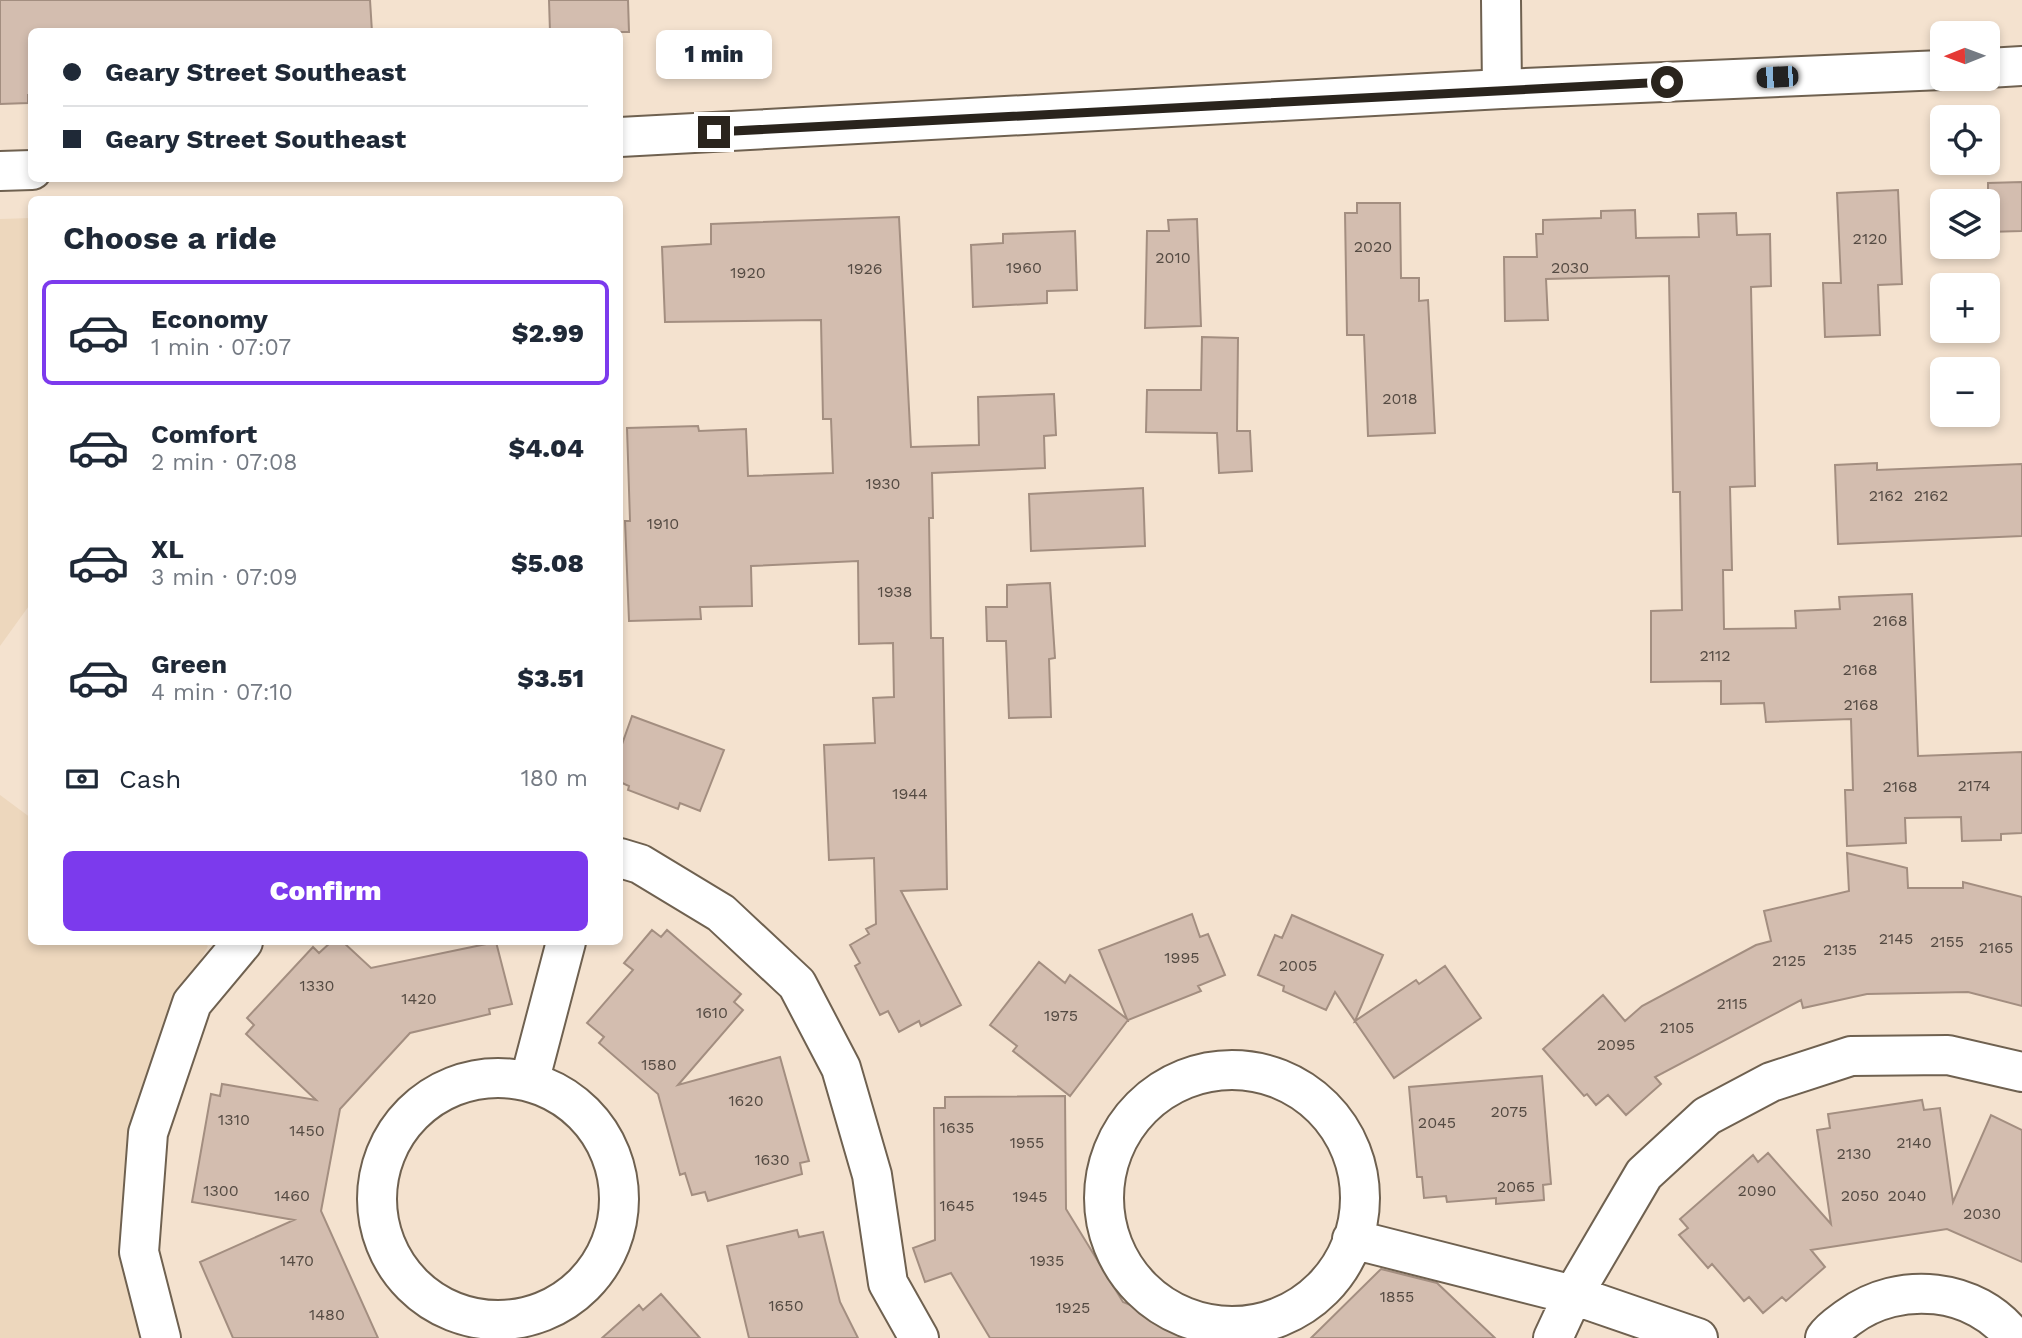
<!DOCTYPE html>
<meta charset="utf-8">
<style>
body{margin:0;font-family:"Work Sans",sans-serif;background:#f6f6f7;color:#1f2937;height:100vh;display:flex;flex-direction:column;font-size:26px;white-space:nowrap}
*{box-sizing:border-box;margin:0}
p{font-size:23px;color:#747a83}
.icon{flex:none;width:38px;height:38px;fill:none;stroke:currentColor;stroke-width:2;stroke-linecap:round;stroke-linejoin:round}
.map{position:relative;flex:1;overflow:hidden}
.details{position:absolute;left:28px;top:196px;width:595px;height:749px;display:flex;flex-direction:column;background:#fff;border-radius:10px;box-shadow:0 4px 10px #0003}
.details>*{flex:none}
.top-card{position:absolute;left:28px;top:28px;width:595px;height:154px;border-radius:10px;box-shadow:0 4px 10px #0003;display:grid;align-content:center;height:154px;padding:0 35px;background:#fff}
.needle{width:46px;rotate:269deg}
.tools{position:absolute;left:1930px;top:21px;display:grid;gap:14px}
.tools a{display:grid;place-items:center;width:70px;height:70px;border-radius:10px;background:#fff;box-shadow:0 4px 10px #0003;font-size:35px}
.end{position:absolute;width:32px;height:32px;margin:-16px;border:9px solid #2a241d;background:#fff;box-shadow:0 0 0 4px #fff}
.from{border-radius:50%}
.bubble{position:absolute;height:49px;border-radius:10px;background:#fff;box-shadow:0 4px 10px #0003;font-size:23px;font-weight:800;line-height:49px;text-align:center}
.car{position:absolute;width:21px;height:42px;margin:-21px -10px;border-radius:9px;box-shadow:0 0 5px 2px #0007;background:linear-gradient(#222 24%,#8ab4d8 0 40%,#222 0 76%,#8ab4d8 0 86%,#222 0)}
.top-card b{display:flex;align-items:center;gap:24px;height:66px;font-size:26px}
.top-card b+b{border-top:2px solid #e0e1e3}
.top-card i{width:18px;height:18px;background:#1f2937}
ul{padding:0;list-style:none}
li{display:flex;align-items:center;gap:21px;height:105px;margin:0 14px 10px;padding:0 21px;border:4px solid transparent;border-radius:10px}
li div{flex:1}
li b{display:block;font-size:26px}
li em{font-style:normal;font-weight:800}
li.selected{border-color:#7c3aed}
li>.icon{width:63px;height:63px;stroke-width:1.5}
h2{padding:0 35px;font-size:32px;line-height:84px}
.pay{display:flex;align-items:center;gap:18px;height:77px;padding:0 35px;font-size:26px}
.pay p{margin-inline-start:auto}
.button{display:flex;gap:14px;margin-top:auto;padding:14px 35px}
.button a{flex:1;height:80px;border-radius:10px;background:#7c3aed;color:#fff;font-size:28px;font-weight:800;line-height:80px;text-align:center}
.map>svg:first-child{display:block}
.built{fill:#edd7bd}
.building{fill:#d3bdaf;stroke:#a38e80;stroke-width:2}
.lines{fill:none;stroke-linecap:round;stroke-linejoin:round}
.minor-casing{stroke:#6f6150;stroke-width:42}
.major-casing{stroke:#6f6150;stroke-width:42}
.minor{stroke:#fff;stroke-width:38}
.major{stroke:#fff;stroke-width:38}
.route{stroke:#2a241d;stroke-width:9}
.labels{text-anchor:middle;stroke-width:5;stroke-linejoin:round;paint-order:stroke}
.number-label{font-size:16px;fill:#544a42}
</style>
<div class="map">
<svg width="2022" height="1338" viewBox="0 0 2022 1338">
<rect width="100%" height="100%" fill="#f4e2cf"/>
<path class="built" d="M31 218V603L0 646V219Z
M0 795 31 818 32 942H202L208 946 157 1043 130 1147 145 1338H0Z"/>
<path class="building" d="M0 0H370L372 32H32V95H28V103L0 104Z
M549 0H628L629 32H550Z
M2022 182V231L1988 232V183Z
M1898 190 1902 284 1878 285 1880 335 1825 337 1823 283H1841L1837 193Z
M1357 203H1400L1401 278H1419V301L1428 300 1435 433 1368 436 1364 335H1347L1345 213H1357Z
M1635 210 1636 238 1699 237 1698 214 1736 213 1737 235 1770 234 1771 286 1751 287 1755 486 1730 487 1732 570H1723L1724 629 1796 628 1795 611 1840 609 1839 597 1912 594 1918 756 2022 752V833L2001 834V840L1962 841 1961 817 1905 818 1906 843 1847 846 1845 790H1853L1851 719 1766 722 1764 703 1721 704V681L1651 682V611L1682 610 1680 492H1673L1669 276 1546 279 1548 320 1505 321 1504 257H1537L1536 234H1543V220L1601 218V211Z
M899 217 911 447 979 445 978 397 1054 394 1056 435 1044 436 1045 468 932 473 933 518H929L931 638H943L947 889 901 891 961 1005 921 1026 919 1021 899 1032 888 1011 880 1015 855 966 860 963 850 945 869 934 866 929 876 924 874 858 829 860 824 745 875 743 873 698 894 697 893 643 859 644 858 561 751 566 752 606 700 607 701 619 629 621 625 521H630L627 428 698 426 699 431 746 429 748 476 833 473 831 419H823L821 320 665 322 662 247 711 244V224Z
M1197 219 1201 326 1145 328 1147 231H1169L1168 220Z
M1075 231 1077 290 1047 291V303L973 307 971 245 1003 243V234Z
M1202 337 1238 338 1237 431H1250L1252 471 1219 473 1217 433 1146 432 1147 390H1201Z
M1877 463V470L2022 464V536L1838 544 1835 465Z
M1143 488 1145 546 1031 551 1029 494Z
M1050 583 1055 658 1049 659 1051 717 1009 718 1006 641H987L986 607H1007V585Z
M632 716 724 750 700 811 680 803 678 809 628 790 629 786 620 782V750Z
M1847 853 1907 868 1908 888H1963V882L2022 897V1006L1968 992 1867 994 1803 1008 1801 1000 1655 1077 1661 1084 1626 1115 1608 1095 1596 1105 1587 1094 1584 1096 1543 1049 1603 995 1625 1021 1642 1006 1756 945 1771 941 1764 911 1849 891Z
M1192 914 1200 937 1208 934 1225 975 1198 986 1201 991 1128 1020 1070 1096 1013 1051 1017 1046 990 1025 1039 962 1065 983 1070 975 1127 1019 1099 950Z
M1292 915 1383 955 1355 1021 1416 980 1419 984 1445 966 1481 1018 1394 1078 1335 992 1326 1010 1283 991 1284 986 1258 975 1275 935 1282 938Z
M652 930 661 937 667 930 741 994 734 1002 743 1010 678 1085 780 1057 809 1161 800 1163 802 1174 708 1201 705 1192 692 1195 685 1173 680 1175 658 1094 599 1043 604 1037 587 1023 633 970 624 963Z
M331 942H343L371 968 496 942 512 1004 489 1009 490 1014 410 1033 340 1109 321 1211 378 1338H233L200 1262 294 1220 192 1202 211 1094 220 1096 222 1084 316 1100 246 1034 254 1025 247 1018 313 947 319 953Z
M1542 1076 1551 1184 1543 1185 1544 1200 1496 1204V1198L1447 1202 1446 1196 1424 1198 1422 1177H1417L1409 1087Z
M1065 1096 1066 1209 1123 1302 1209 1338H990L951 1273 925 1282 913 1248 935 1240 934 1108H945V1097Z
M1922 1100 1924 1110 1940 1108 1953 1202 1991 1115 2022 1130V1262L1947 1229 1811 1250 1825 1267 1786 1301 1782 1297 1763 1313 1749 1297 1744 1301 1712 1264 1708 1268 1679 1235 1688 1228 1680 1219 1753 1155 1758 1162 1768 1153 1831 1224 1817 1130 1830 1128 1828 1114Z
M797 1230 799 1237 823 1232 840 1302 858 1338H749L727 1246Z
M1381 1269 1437 1283 1495 1338H1311Z
M661 1294 700 1338H602L639 1305 643 1310Z"/>
<g class="lines">
<defs>
<path id="minor" d="M1501 0 1502 89
M620 858 640 864 721 913 797 984 841 1068 872 1175 888 1283 919 1338
M1104 1198a128 128 0 1 1 256 0a128 128 0 1 1-256 0Z
M377 1199a121 121 0 1 1 242 0a121 121 0 1 1-242 0Z
M530 1079 566 942
M1352 1239 1573 1295 1698 1338
M161 1338 139 1252 148 1133 192 1003 243 942
M1553 1338 1573 1295 1644 1174 1707 1116 1771 1082 1851 1056 1948 1055 2022 1072
M1825 1338C1831 1329 1841 1323 1849 1317 1899 1280 1976 1287 2014 1338"/>
<path id="major" d="M1988 68 2022 66
M620 137 1502 89 1942 70
M0 171 32 170"/>
</defs>
<use href="#minor" class="minor-casing"/>
<use href="#major" class="major-casing"/>
<use href="#minor" class="minor"/>
<use href="#major" class="major"/>
</g>
<g class="lines">
<path class="route" d="M714 132 1667 82"/>
</g>
<g class="labels">
<g class="number-label">
<text x="1870" y="244">2120</text>
<text x="1373" y="252">2020</text>
<text x="1173" y="263">2010</text>
<text x="1024" y="273">1960</text>
<text x="1570" y="273">2030</text>
<text x="865" y="274">1926</text>
<text x="748" y="278">1920</text>
<text x="1400" y="404">2018</text>
<text x="883" y="489">1930</text>
<text x="1886" y="501">2162</text>
<text x="1931" y="501">2162</text>
<text x="663" y="529">1910</text>
<text x="895" y="597">1938</text>
<text x="1890" y="626">2168</text>
<text x="1715" y="661">2112</text>
<text x="1860" y="675">2168</text>
<text x="1861" y="710">2168</text>
<text x="1974" y="791">2174</text>
<text x="1900" y="792">2168</text>
<text x="910" y="799">1944</text>
<text x="1896" y="944">2145</text>
<text x="1947" y="947">2155</text>
<text x="1996" y="953">2165</text>
<text x="1840" y="955">2135</text>
<text x="1182" y="963">1995</text>
<text x="1789" y="966">2125</text>
<text x="1298" y="971">2005</text>
<text x="317" y="991">1330</text>
<text x="419" y="1004">1420</text>
<text x="1732" y="1009">2115</text>
<text x="712" y="1018">1610</text>
<text x="1061" y="1021">1975</text>
<text x="1677" y="1033">2105</text>
<text x="1616" y="1050">2095</text>
<text x="659" y="1070">1580</text>
<text x="746" y="1106">1620</text>
<text x="1509" y="1117">2075</text>
<text x="234" y="1125">1310</text>
<text x="1437" y="1128">2045</text>
<text x="957" y="1133">1635</text>
<text x="307" y="1136">1450</text>
<text x="1027" y="1148">1955</text>
<text x="1914" y="1148">2140</text>
<text x="1854" y="1159">2130</text>
<text x="772" y="1165">1630</text>
<text x="1516" y="1192">2065</text>
<text x="221" y="1196">1300</text>
<text x="1757" y="1196">2090</text>
<text x="292" y="1201">1460</text>
<text x="1860" y="1201">2050</text>
<text x="1907" y="1201">2040</text>
<text x="1030" y="1202">1945</text>
<text x="957" y="1211">1645</text>
<text x="1982" y="1219">2030</text>
<text x="297" y="1266">1470</text>
<text x="1047" y="1266">1935</text>
<text x="1397" y="1302">1855</text>
<text x="786" y="1311">1650</text>
<text x="1073" y="1313">1925</text>
<text x="327" y="1320">1480</text>
</g>
</g>
</svg>
<div class="tools">
<a><svg class="needle" viewBox="-14 -14 28 28"><path d="M0-13l5 13h-10z" fill="#e53935"/><path d="M0 13l5-13h-10z" fill="#747a83"/></svg></a>
<a><svg class="icon" aria-label="locate" viewBox="0 0 24 24"><circle cx="12" cy="12" r="6"/><path d="M12 2v4M12 18v4M2 12h4M18 12h4"/></svg></a>
<a><svg class="icon" aria-label="layers" viewBox="0 0 24 24"><path d="M12 4l9 5-9 5-9-5zM3 14l9 5 9-5"/></svg></a>
<a>+</a>
<a>−</a>
</div>
<i class="end from" style="left:1667px;top:82px"></i>
<i class="end" style="left:714px;top:132px"></i>
<div class="bubble" style="left:656px;top:30px;width:116px">1 min</div>
<i class="car" style="left:1777px;top:77px;rotate:267deg"></i>
<div class="top-card">
<b><i class="from"></i>Geary Street Southeast</b>
<b><i></i>Geary Street Southeast</b>
</div>
<section class="details">
<h2>Choose a ride</h2>
<ul>
<li class="selected"><svg class="icon" aria-label="car" viewBox="0 0 24 24"><path d="M5 17H2v-5l4-1 3-4h7l3 4 3 1v5h-3M9 17h6M6 11h13"/><circle cx="7" cy="17" r="2"/><circle cx="17" cy="17" r="2"/></svg><div><b>Economy</b><p>1 min · 07:07</p></div><em>$2.99</em></li>
<li><svg class="icon" aria-label="car" viewBox="0 0 24 24"><path d="M5 17H2v-5l4-1 3-4h7l3 4 3 1v5h-3M9 17h6M6 11h13"/><circle cx="7" cy="17" r="2"/><circle cx="17" cy="17" r="2"/></svg><div><b>Comfort</b><p>2 min · 07:08</p></div><em>$4.04</em></li>
<li><svg class="icon" aria-label="car" viewBox="0 0 24 24"><path d="M5 17H2v-5l4-1 3-4h7l3 4 3 1v5h-3M9 17h6M6 11h13"/><circle cx="7" cy="17" r="2"/><circle cx="17" cy="17" r="2"/></svg><div><b>XL</b><p>3 min · 07:09</p></div><em>$5.08</em></li>
<li><svg class="icon" aria-label="car" viewBox="0 0 24 24"><path d="M5 17H2v-5l4-1 3-4h7l3 4 3 1v5h-3M9 17h6M6 11h13"/><circle cx="7" cy="17" r="2"/><circle cx="17" cy="17" r="2"/></svg><div><b>Green</b><p>4 min · 07:10</p></div><em>$3.51</em></li>
</ul>
<div class="pay"><svg class="icon" aria-label="cash" viewBox="0 0 24 24"><path d="M3 7h18v10H3z"/><circle cx="12" cy="12" r="2"/></svg>Cash<p>180 m</p></div>
<div class="button"><a>Confirm</a></div>
</section>
</div>
